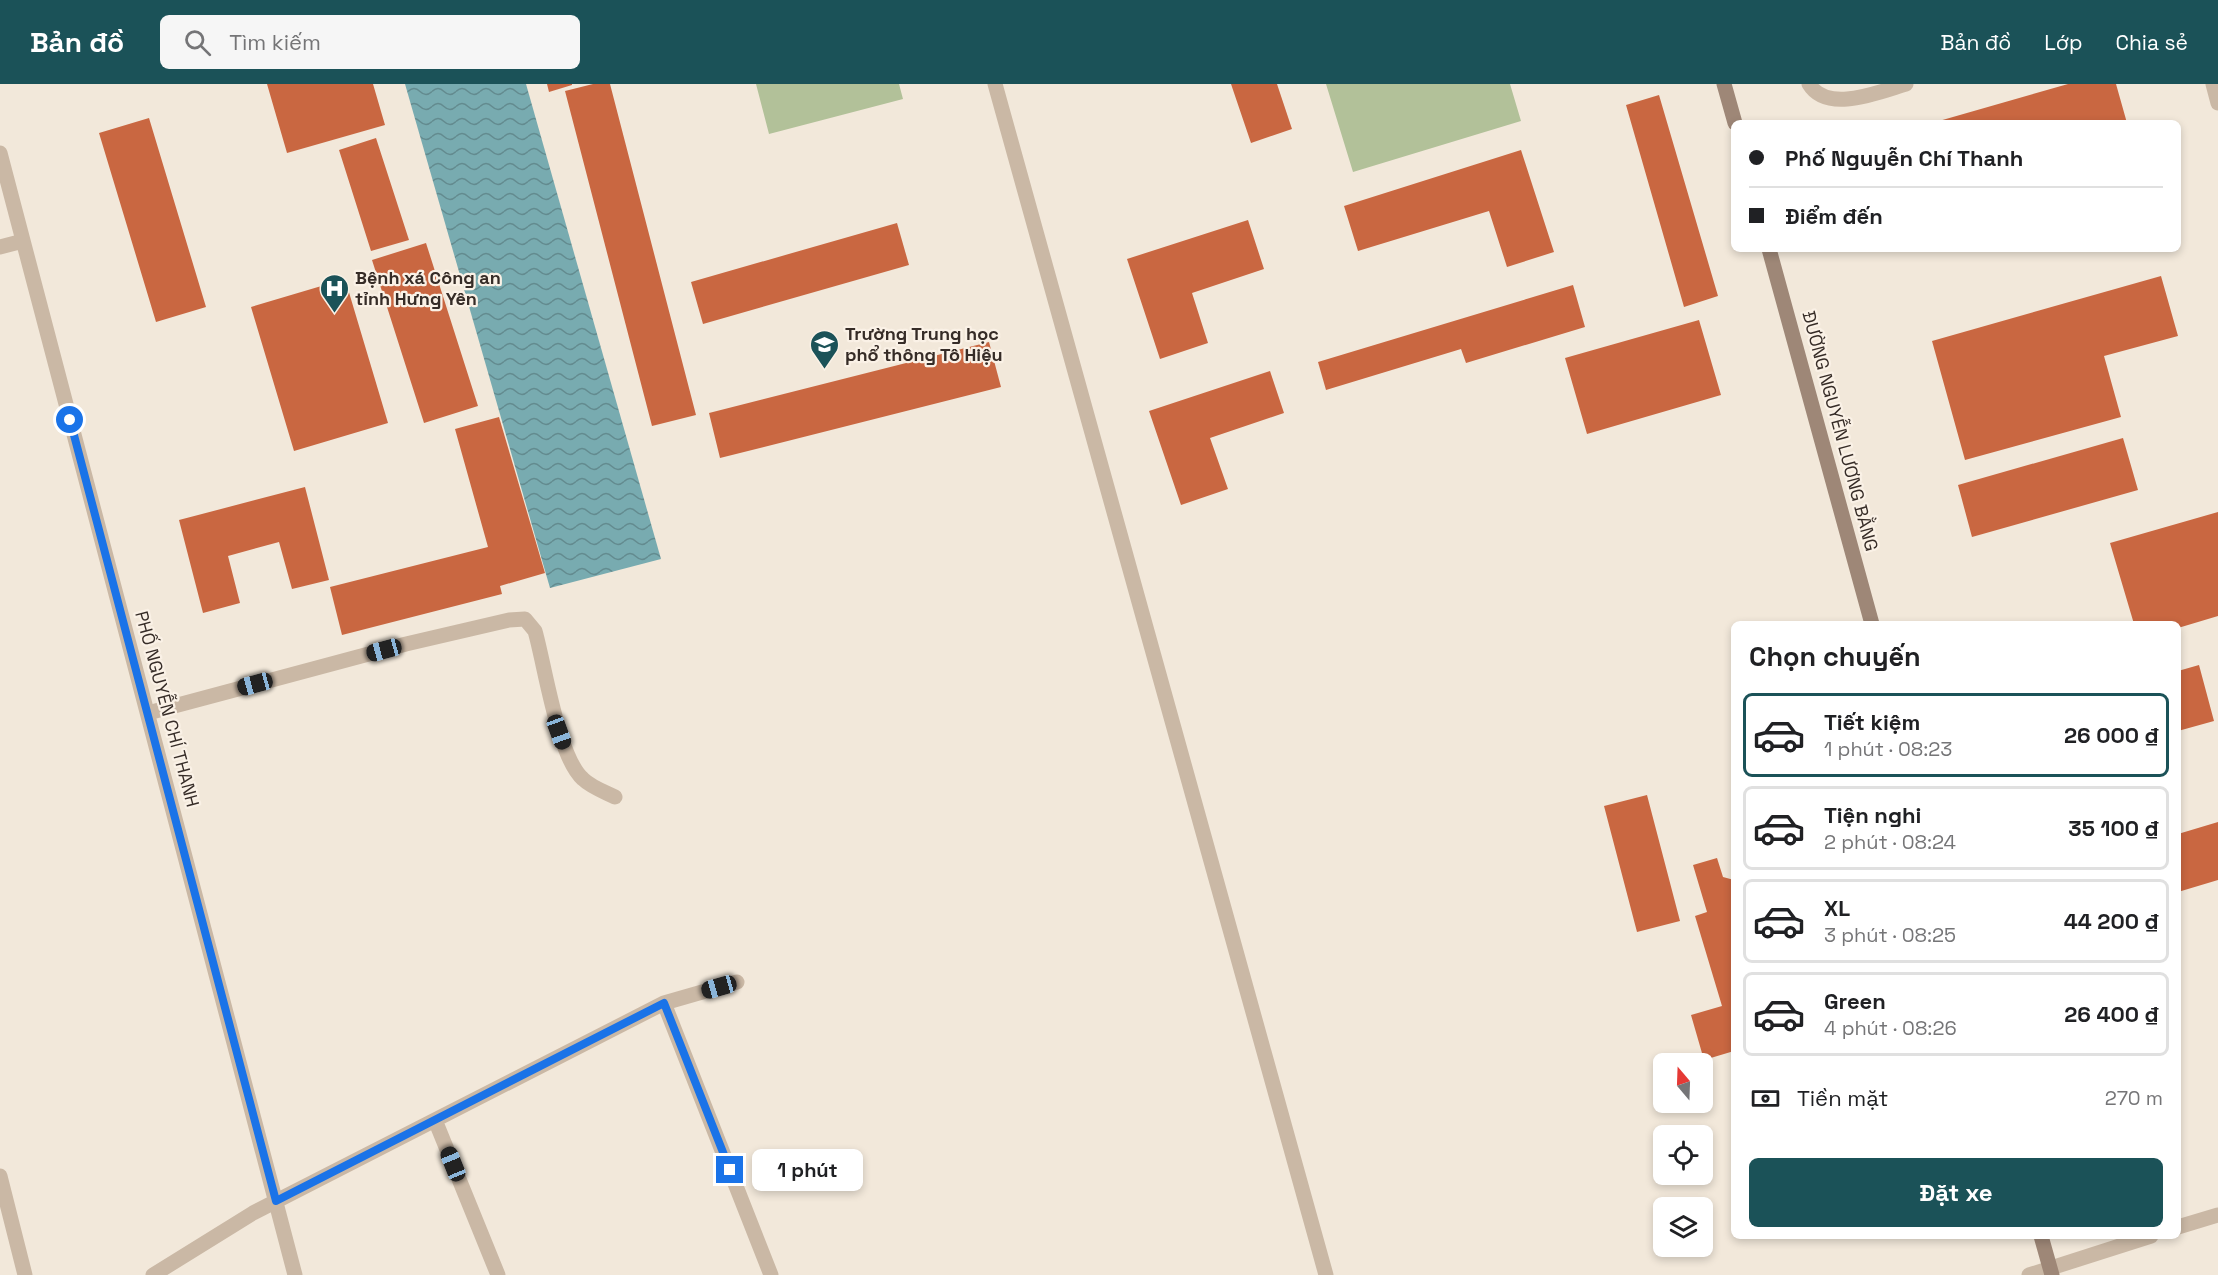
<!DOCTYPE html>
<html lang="vi">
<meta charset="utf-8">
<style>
body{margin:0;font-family:"Space Grotesk",sans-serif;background:#f6f6f6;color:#202124;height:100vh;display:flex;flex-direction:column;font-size:22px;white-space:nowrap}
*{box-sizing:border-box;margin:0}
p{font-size:20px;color:#757577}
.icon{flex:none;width:33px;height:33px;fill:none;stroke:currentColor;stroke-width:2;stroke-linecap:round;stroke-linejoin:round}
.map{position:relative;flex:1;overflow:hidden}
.panel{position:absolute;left:1731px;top:537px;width:450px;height:618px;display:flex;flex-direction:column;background:#fff;border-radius:9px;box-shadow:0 3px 9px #0003}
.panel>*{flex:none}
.top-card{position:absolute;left:1731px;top:36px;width:450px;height:132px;border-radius:9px;box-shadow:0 3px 9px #0003;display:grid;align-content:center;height:132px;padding:0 18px;background:#fff}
.needle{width:39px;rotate:341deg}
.fabs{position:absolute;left:1653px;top:969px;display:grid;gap:12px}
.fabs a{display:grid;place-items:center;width:60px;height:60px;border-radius:9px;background:#fff;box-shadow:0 3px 9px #0003;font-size:30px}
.end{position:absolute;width:27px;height:27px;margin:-14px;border:8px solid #1a73e8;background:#fff;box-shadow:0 0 0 3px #fff}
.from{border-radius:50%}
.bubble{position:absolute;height:42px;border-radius:9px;background:#fff;box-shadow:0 3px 9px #0003;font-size:20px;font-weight:800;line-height:42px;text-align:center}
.car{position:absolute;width:18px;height:36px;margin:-18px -9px;border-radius:8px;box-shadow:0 0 4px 2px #0007;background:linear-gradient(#222 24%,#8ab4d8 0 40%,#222 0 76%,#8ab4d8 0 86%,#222 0)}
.top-card b{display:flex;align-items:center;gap:21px;height:57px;font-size:22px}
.top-card b+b{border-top:2px solid #e0e0e0}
.top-card i{width:15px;height:15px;background:#202124}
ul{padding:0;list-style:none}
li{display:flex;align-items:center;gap:18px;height:84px;margin:0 12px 9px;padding:0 6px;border:3px solid #e0e0e0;border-radius:9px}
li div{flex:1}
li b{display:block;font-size:22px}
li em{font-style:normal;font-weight:800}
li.active{border-color:#1b5258}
li>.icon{width:54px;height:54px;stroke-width:1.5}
h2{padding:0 18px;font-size:27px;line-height:72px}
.pay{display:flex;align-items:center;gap:15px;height:66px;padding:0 18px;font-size:22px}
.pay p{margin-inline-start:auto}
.action{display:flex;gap:12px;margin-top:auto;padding:12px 18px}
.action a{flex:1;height:69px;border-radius:9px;background:#1b5258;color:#fff;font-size:24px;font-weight:800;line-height:69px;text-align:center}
header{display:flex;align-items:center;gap:36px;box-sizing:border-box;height:84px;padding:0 30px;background:#1b5258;color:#fff}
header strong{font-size:28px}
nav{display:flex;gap:33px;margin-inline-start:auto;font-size:21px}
.search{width:420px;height:54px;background:#f6f6f6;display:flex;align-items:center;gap:15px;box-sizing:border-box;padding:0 21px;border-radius:9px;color:#757577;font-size:22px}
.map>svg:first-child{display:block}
.pitch{fill:#b2c199}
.water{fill:url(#water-waves)}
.building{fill:#c96741}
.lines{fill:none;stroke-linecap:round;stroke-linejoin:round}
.lane{stroke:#cab8a5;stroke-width:15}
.street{stroke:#cab8a5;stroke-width:15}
.secondary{stroke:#9e8777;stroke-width:15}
.route{stroke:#1a73e8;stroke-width:8}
.labels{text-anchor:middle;stroke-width:4.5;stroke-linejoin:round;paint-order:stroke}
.poi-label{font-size:18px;font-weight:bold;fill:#362c27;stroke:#faf1e6;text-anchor:start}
.street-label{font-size:18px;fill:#362c27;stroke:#faf1e6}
</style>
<header>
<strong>Bản đồ</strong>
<div class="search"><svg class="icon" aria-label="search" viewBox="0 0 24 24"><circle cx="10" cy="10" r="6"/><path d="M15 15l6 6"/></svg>Tìm kiếm</div>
<nav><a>Bản đồ</a><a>Lớp</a><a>Chia sẻ</a></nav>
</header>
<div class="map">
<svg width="2218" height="1191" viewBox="0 0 2218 1191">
<defs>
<pattern id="water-waves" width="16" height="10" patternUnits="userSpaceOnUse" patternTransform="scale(1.5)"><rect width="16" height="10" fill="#78abb0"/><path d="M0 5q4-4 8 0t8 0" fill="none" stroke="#638b8f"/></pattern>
</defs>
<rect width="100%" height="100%" fill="#f2e8da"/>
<path class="pitch" d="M756 0H899L903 15 769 50Z
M1326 0H1510L1521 37 1353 88Z"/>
<path class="water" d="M405 0H526L661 475 550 504Z"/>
<path class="building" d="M267 0H373L385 41 287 69Z
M547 0H572V1L549 8Z
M593 0H610L696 331 652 342 565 7Z
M1231 0H1277L1292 45 1251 59Z
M2068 0H2116L2127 39H1932Z
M1659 11 1718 212 1684 223 1626 21Z
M149 34 206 223 156 238 99 49Z
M376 54 409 156 371 167 339 66Z
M1521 66 1554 168 1507 183 1489 127 1358 167 1344 122Z
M1248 136 1264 185 1192 209 1208 259 1160 275 1127 175Z
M897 139 909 181 703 240 691 198Z
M426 159 478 322 424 339 372 176Z
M2161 192 2178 252 2104 272 2121 333 1965 376 1932 257Z
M345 195 388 339 294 367 251 223Z
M1573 201 1585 243 1466 279 1461 265 1326 306 1318 278Z
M1699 236 1721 311 1587 350 1565 274Z
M989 258 1001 303 720 374 709 329Z
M1270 287 1284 329 1210 354 1228 405 1181 421 1149 327Z
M499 333 545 489 500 502 502 510 342 551 330 503 488 463 455 345Z
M2123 354 2138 406 1972 453 1958 401Z
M305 403 329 496 292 505 279 458 228 472 240 519 203 529 179 436Z
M2218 428V532L2178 544V540H2134L2110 459Z
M2199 581 2214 637 2178 647V587Z
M1647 711 1680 837 1637 848 1604 722Z
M2218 738V796L2178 808V750Z
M1717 774 1723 793 1734 796V967L1704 976 1691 931 1722 922 1695 832 1707 828 1693 781Z"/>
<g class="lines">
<path class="lane" d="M1809 0C1827 30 1879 8 1906 0
M148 629 406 560 509 536 525 535 535 547C545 582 558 673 583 695 591 703 605 708 615 713"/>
<path class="street" d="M995 0 1326 1191
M2213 0 2218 19
M0 69 295 1191
M0 163 23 157
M664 919 771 1191
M435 1036 498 1191
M0 1092 25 1191
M2178 1143 2218 1131
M153 1191 253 1129 664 919 737 898
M2029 1191 2151 1152"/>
<path class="secondary" d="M1724 0 1735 39
M1769 165 1872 540
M2041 1152 2052 1191"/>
</g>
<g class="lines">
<path class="route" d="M70 336 276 1117 664 919 730 1086"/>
</g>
<defs>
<symbol id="hospital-pin" viewBox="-11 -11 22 30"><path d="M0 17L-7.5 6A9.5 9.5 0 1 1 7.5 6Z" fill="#1b5258" stroke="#faf1e6"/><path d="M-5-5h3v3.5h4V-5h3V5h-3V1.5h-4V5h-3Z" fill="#fff"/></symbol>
<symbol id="school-pin" viewBox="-11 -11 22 30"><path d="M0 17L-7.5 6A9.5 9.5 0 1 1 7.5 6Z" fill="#1b5258" stroke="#faf1e6"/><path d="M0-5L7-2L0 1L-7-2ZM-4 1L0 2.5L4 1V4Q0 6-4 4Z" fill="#fff"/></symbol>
</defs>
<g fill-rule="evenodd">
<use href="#hospital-pin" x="318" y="188" width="33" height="45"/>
<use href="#school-pin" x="808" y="244" width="33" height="45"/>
</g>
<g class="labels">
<g class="poi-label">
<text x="355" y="200">Bệnh xá Công an<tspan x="355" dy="21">tỉnh Hưng Yên</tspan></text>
<text x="845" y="256">Trường Trung học<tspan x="845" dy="21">phổ thông Tô Hiệu</tspan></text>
</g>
<g class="street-label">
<text transform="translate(1840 347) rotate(75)" y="6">ĐƯỜNG NGUYỄN LƯƠNG BẰNG</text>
<text transform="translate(167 625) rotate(75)" y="6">PHỐ NGUYỄN CHÍ THANH</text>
</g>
</g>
</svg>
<div class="fabs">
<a><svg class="needle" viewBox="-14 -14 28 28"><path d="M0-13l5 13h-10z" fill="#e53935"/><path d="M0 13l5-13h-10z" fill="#757577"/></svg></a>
<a><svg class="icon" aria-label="locate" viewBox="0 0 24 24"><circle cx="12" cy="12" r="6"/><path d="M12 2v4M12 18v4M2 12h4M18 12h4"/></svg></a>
<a><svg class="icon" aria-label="layers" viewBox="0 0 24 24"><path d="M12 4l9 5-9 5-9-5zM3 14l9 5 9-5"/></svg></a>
</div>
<i class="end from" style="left:70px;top:336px"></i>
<i class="end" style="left:730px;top:1086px"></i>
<div class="bubble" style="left:752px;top:1065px;width:111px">1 phút</div>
<i class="car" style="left:384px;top:566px;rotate:255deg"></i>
<i class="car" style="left:255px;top:600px;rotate:255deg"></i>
<i class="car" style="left:559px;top:648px;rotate:160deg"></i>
<i class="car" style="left:719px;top:903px;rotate:254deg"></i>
<i class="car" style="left:453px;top:1080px;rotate:338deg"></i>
<div class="top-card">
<b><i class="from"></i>Phố Nguyễn Chí Thanh</b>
<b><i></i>Điểm đến</b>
</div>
<section class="panel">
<h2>Chọn chuyến</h2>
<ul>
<li class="active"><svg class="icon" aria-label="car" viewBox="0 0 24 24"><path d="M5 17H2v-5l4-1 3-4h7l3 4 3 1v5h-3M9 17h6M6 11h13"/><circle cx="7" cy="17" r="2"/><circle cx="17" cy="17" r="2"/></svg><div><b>Tiết kiệm</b><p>1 phút · 08:23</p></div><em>26 000 ₫</em></li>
<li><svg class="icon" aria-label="car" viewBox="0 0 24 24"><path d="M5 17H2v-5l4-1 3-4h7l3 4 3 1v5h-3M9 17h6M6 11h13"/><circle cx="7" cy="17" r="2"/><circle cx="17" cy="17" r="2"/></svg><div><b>Tiện nghi</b><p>2 phút · 08:24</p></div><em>35 100 ₫</em></li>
<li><svg class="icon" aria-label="car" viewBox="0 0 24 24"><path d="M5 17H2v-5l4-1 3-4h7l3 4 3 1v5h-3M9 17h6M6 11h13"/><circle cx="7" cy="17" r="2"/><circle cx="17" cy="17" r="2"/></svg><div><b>XL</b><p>3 phút · 08:25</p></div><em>44 200 ₫</em></li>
<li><svg class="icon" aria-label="car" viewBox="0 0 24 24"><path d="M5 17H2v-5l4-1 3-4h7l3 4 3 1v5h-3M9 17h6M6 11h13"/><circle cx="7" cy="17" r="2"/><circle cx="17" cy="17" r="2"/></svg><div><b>Green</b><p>4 phút · 08:26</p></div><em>26 400 ₫</em></li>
</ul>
<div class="pay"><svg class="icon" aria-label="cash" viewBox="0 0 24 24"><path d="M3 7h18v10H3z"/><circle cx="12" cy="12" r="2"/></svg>Tiền mặt<p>270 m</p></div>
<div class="action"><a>Đặt xe</a></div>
</section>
</div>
